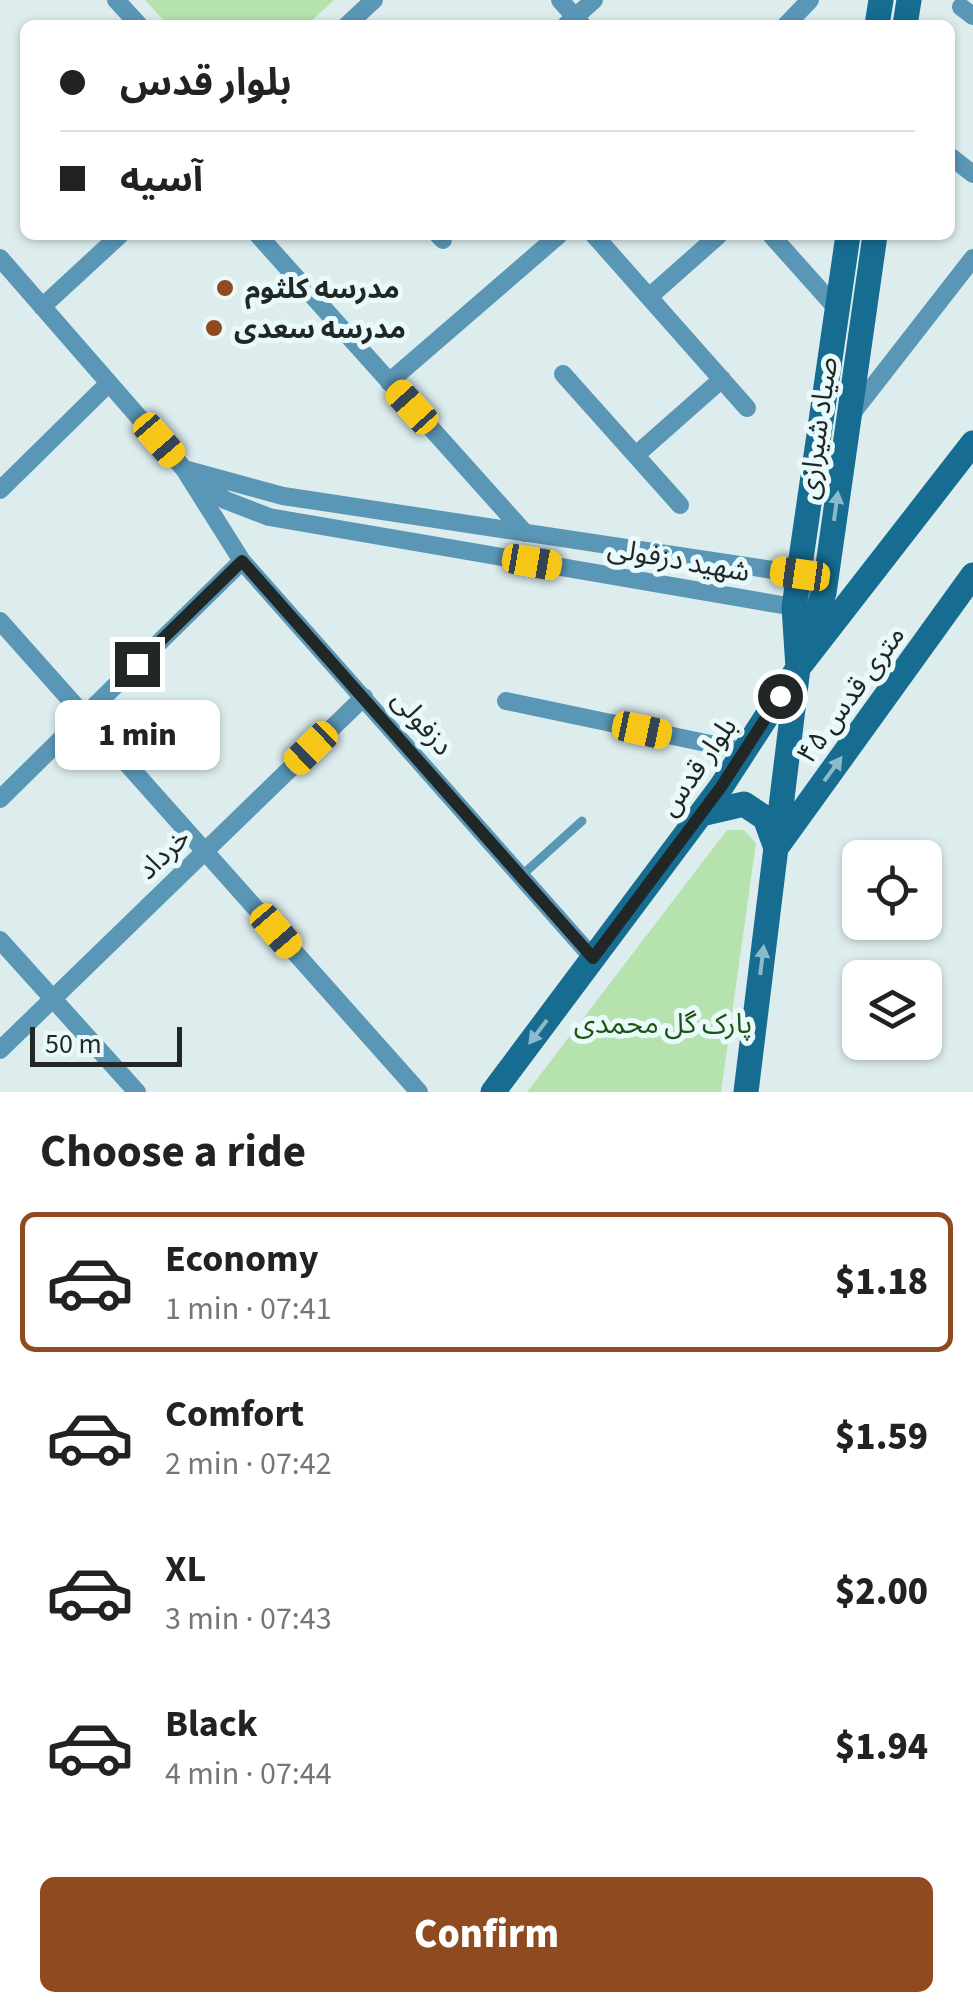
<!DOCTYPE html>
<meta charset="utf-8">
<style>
body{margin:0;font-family:"Source Sans 3","Noto Sans Arabic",sans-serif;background:#f6f6f6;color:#222;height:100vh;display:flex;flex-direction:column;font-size:38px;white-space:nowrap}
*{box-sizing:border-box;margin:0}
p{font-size:32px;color:#767676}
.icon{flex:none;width:55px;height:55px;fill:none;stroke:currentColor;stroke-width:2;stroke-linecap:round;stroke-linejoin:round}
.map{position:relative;height:1092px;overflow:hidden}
.panel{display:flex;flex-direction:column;background:#fff;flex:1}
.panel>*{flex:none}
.top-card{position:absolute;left:20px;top:20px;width:935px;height:220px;border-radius:15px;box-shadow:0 2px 8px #0004;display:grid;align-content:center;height:220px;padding:0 40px;background:#fff}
.tools{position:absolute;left:842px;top:840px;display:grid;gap:20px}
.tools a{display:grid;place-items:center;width:100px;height:100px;border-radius:15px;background:#fff;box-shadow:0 2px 8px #0004;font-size:50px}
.scale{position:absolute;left:30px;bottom:25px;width:152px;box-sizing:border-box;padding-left:10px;border:5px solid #212727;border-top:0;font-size:28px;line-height:35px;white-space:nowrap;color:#212727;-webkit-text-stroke:8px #eafafb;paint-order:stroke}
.end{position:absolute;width:45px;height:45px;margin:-22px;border:12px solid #212727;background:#fff;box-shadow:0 0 0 5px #fff}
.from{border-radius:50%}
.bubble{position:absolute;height:70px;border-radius:15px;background:#fff;box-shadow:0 2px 8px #0004;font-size:32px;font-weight:800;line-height:70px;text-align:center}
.car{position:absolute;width:30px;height:60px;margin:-30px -15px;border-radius:12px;box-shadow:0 0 8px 2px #0007;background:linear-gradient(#f5c518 24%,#345 0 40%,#f5c518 0 76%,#345 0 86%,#f5c518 0)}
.top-card b{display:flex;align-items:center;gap:35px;height:95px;font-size:38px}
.top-card b+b{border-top:2px solid #e0e0e0}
.top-card i{width:25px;height:25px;background:#222}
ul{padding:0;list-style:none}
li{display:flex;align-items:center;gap:30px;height:140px;margin:0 20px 15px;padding:0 20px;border:5px solid transparent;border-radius:15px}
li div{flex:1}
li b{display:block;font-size:38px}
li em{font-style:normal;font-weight:800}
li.selected{border-color:#8f4a20}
li>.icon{width:90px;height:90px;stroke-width:1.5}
h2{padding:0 40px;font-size:45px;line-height:120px}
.button{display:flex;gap:20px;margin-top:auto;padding:20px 40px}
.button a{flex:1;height:115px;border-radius:15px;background:#8f4a20;color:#fff;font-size:40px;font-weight:800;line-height:115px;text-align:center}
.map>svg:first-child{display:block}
.green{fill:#b6e2ae}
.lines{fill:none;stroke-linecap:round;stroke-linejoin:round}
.service{stroke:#5a97b7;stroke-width:9}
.minor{stroke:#5a97b7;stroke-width:18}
.secondary{stroke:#166c91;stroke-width:25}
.oneway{fill:#8bbacb}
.route{stroke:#212727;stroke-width:12}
.poi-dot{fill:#8f4a20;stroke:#eafafb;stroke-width:4}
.labels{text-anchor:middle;stroke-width:10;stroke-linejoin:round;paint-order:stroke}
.poi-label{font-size:28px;font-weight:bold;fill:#212727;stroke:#eafafb;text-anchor:start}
.street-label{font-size:28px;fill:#212727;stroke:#eafafb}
.park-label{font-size:28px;fill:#1b5510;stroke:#eafafb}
</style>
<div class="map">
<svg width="973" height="1092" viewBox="0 0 973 1092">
<rect width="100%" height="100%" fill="#ddedee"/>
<path class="green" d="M145 0H334L307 25H168Z
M727 830H744L756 843 721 1092H527Z"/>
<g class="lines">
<path class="service" d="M521 876 582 821"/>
<path class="minor" d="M116 0 139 25
M560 0 582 25
M961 7 973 16
M347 25 374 0
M566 25 594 0
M786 25 810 0
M951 157 973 174
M258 235 525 533
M438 235 443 240
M594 235 747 408
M771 235 838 310
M0 258 184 469 242 561 593 958
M649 297 719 235
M42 307 120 235
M563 374 680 505
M389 382 559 235
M850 416 973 258
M636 455 722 379
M184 469 283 496 799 574 824 593 794 607 269 517 225 500Z
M0 490 109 383
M0 621 419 1092
M506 701 744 751
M0 799 242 561
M0 940 137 1092
M0 1050 364 697"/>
<path class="secondary" d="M877 25 881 0
M905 25 909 0
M804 649 824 593 875 235
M701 814 744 804 765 818 776 848
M779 844 973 575
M493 1092 721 787 798 668 973 443
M746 1092 798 668 794 607 848 235"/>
</g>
<defs><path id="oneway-solid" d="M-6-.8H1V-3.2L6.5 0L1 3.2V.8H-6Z" transform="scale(2.5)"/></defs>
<g class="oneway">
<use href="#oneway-solid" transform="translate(836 506) rotate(-82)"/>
<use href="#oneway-solid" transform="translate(833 769) rotate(-54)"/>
<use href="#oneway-solid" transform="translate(762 960) rotate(-83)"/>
<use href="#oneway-solid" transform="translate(538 1032) rotate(127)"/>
</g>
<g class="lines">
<path class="route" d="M137 664 242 561 593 958 721 787 780 696"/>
</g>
<g class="poi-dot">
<circle cx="225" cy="288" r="10"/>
<circle cx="214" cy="328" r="10"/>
</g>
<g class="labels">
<g class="poi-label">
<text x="245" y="298">مدرسه کلثوم</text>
<text x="234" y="338">مدرسه سعدی</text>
</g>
<g class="street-label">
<text transform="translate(817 428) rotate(-82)" y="10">صیاد شیرازی</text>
<text transform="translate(679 559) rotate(10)" y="10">شهید دزفولی</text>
<text transform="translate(850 694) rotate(-54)" y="10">۴۵ متری قدس</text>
<text transform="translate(423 722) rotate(49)" y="10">دزفولی</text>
<text transform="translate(697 766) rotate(-55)" y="10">بلوار قدس</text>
<text transform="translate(163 853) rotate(-44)" y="10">خرداد</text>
</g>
<g class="park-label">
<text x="663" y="1033">پارک گل محمدی</text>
</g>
</g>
</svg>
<div class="tools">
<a><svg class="icon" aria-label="locate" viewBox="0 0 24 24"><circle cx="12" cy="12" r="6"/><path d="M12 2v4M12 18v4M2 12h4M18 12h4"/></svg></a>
<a><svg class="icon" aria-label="layers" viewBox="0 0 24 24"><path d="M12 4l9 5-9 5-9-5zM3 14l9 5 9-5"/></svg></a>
</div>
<div class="scale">50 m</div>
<i class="end from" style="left:780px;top:696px"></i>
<i class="end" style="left:137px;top:664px"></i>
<div class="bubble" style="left:55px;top:700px;width:165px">1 min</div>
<i class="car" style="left:412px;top:407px;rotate:318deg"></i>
<i class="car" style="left:159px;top:440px;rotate:139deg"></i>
<i class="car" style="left:532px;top:562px;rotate:100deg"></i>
<i class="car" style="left:800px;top:574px;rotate:278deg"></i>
<i class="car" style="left:642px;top:730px;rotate:102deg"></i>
<i class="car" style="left:311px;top:748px;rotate:226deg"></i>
<i class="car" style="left:276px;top:931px;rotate:139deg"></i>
<div class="top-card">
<b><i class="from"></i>بلوار قدس</b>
<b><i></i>آسیه</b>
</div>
</div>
<section class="panel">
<h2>Choose a ride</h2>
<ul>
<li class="selected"><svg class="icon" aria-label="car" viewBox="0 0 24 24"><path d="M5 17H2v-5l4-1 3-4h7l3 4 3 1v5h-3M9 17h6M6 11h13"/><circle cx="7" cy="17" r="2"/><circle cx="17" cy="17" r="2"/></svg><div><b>Economy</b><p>1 min · 07:41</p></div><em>$1.18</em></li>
<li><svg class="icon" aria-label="car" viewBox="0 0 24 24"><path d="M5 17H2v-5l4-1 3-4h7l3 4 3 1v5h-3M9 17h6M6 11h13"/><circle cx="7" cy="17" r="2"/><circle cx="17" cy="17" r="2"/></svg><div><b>Comfort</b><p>2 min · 07:42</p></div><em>$1.59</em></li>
<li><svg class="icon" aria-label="car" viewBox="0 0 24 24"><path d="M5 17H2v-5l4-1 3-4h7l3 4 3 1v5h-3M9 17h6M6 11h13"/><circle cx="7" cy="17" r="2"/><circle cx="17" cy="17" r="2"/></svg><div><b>XL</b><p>3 min · 07:43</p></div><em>$2.00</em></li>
<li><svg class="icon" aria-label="car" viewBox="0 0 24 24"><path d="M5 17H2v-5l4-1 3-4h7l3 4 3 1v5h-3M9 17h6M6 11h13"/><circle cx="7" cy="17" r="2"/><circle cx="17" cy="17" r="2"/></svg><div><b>Black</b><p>4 min · 07:44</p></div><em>$1.94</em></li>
</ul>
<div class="button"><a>Confirm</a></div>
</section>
